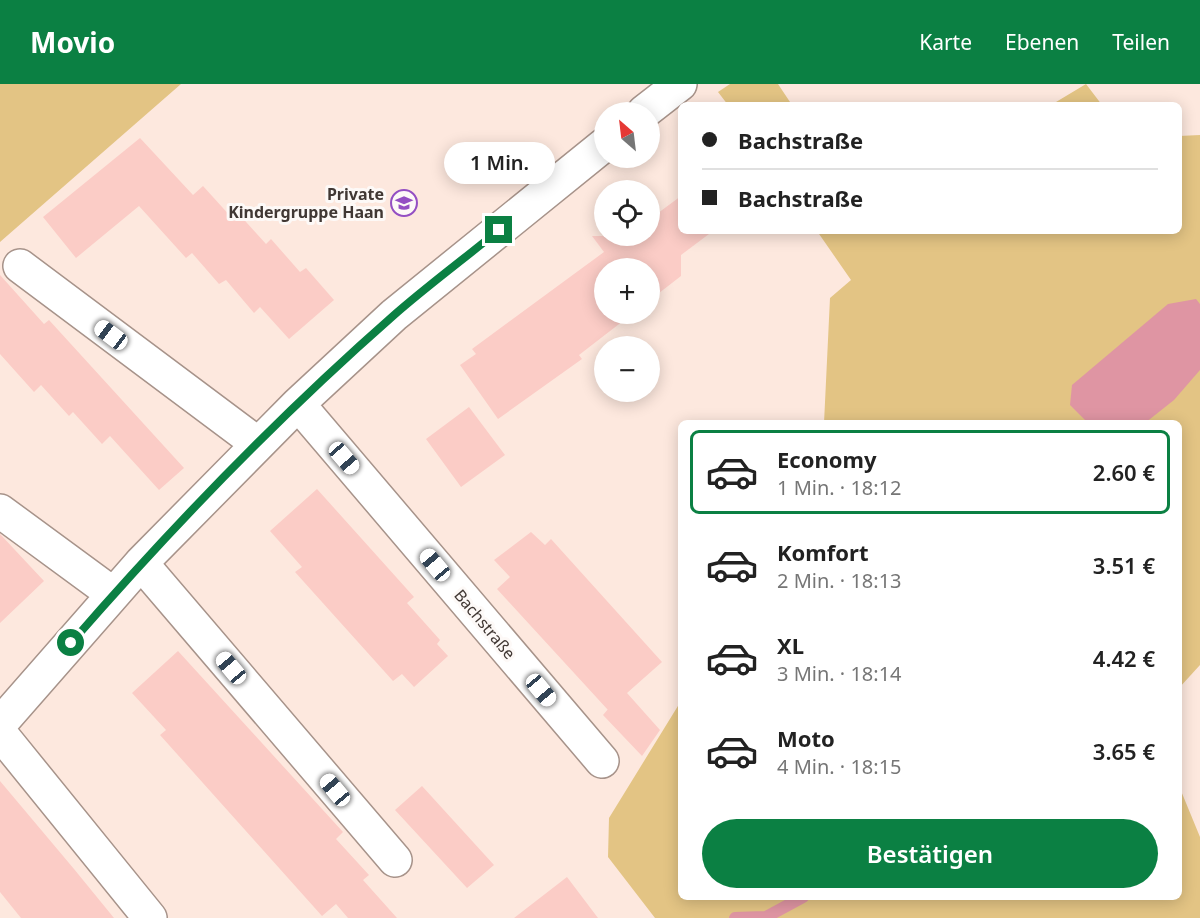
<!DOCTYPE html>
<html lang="de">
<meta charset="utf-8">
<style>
body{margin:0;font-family:"Noto Sans",sans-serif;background:#f6f6f6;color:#222;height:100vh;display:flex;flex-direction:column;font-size:22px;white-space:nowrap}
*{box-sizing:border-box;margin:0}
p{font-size:20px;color:#767676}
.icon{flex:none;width:33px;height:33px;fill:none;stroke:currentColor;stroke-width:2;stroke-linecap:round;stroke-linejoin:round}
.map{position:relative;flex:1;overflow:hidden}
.drawer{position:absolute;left:678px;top:336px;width:504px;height:480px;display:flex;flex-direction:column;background:#fff;border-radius:9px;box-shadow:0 3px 15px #0003}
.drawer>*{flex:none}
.hud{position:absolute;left:678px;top:18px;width:504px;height:132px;border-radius:9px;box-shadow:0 3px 15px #0003;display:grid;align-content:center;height:132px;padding:0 24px;background:#fff}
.needle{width:39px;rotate:332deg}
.buttons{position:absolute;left:594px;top:18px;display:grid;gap:12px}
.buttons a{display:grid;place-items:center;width:66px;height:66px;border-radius:50%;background:#fff;box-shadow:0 3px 15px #0003;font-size:30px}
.end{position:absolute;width:27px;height:27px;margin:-14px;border:8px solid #0b8043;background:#fff;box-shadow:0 0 0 3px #fff}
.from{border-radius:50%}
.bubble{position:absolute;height:42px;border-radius:21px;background:#fff;box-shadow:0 3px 15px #0003;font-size:20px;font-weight:600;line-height:42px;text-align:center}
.car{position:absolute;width:18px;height:36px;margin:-18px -9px;border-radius:8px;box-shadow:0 0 4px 2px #0007;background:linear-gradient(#fff 24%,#345 0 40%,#fff 0 76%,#345 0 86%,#fff 0)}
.hud b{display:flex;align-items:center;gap:21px;height:57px;font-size:22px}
.hud b+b{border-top:2px solid #e0e0e0}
.hud i{width:15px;height:15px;background:#222}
ul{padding:10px 0 0;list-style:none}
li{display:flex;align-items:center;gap:18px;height:84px;margin:0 12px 9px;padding:0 12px;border:3px solid transparent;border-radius:9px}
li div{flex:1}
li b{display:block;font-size:22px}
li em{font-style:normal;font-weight:600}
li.on{border-color:#0b8043}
li>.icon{width:54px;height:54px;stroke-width:1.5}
.button{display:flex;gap:12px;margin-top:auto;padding:12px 24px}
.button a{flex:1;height:69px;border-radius:36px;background:#0b8043;color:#fff;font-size:24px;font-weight:600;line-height:69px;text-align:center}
header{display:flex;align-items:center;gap:36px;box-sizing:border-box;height:84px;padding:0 30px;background:#0b8043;color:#fff}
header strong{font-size:28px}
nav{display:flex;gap:33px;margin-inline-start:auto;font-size:21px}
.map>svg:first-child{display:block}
.green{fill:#e3c484}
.water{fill:#df95a3}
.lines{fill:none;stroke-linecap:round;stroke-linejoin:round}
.stream{stroke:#df95a3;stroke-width:12}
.building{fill:#fbccc6}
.minor-casing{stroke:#a7938a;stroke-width:36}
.minor{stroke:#fff;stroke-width:33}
.route{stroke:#0b8043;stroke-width:8}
.labels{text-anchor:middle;stroke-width:6;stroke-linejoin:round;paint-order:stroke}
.poi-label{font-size:16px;font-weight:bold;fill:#413834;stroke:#fdf9f7;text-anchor:end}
.street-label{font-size:16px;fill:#413834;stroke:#fdf9f7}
</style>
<header>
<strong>Movio</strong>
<nav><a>Karte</a><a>Ebenen</a><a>Teilen</a></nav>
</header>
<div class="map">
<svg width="1200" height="834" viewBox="0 0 1200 834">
<rect width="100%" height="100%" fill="#fde8de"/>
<path class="green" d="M0 0H181L0 158Z
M730 0H778L792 21H728L718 8Z
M1086 0 1102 21H1051Z
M1200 51V581L1179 604V339H824L830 214 851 196 817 147H1179V52Z
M681 617V813H1179V702L1200 753V834H655L608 773 609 734Z"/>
<path class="water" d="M1196 215 1200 220V286L1174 316 1145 339H1088L1070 321 1072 301 1168 220Z"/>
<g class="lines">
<path class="stream" d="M735 834 766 833 803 813"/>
</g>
<path class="building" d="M140 54 193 111 203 102 232 134 238 129 266 160 271 155 300 188 306 184 334 216 289 255 260 223 254 229 226 196 219 200 192 169 186 174 139 122 76 174 43 133Z
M681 112V147H713L681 171V192L650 216V184H604V230H632L579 271 582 275 498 335 460 281 476 270 472 265 604 168 592 152H650V135Z
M0 191 44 240 49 236 184 384 159 406 110 352 102 360 73 328 69 332 41 301 34 308 0 270Z
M469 323 505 371 461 403 426 355Z
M317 405 414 513 407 519 440 556 437 560 448 572 414 603 402 590 393 597 295 488 302 483 270 447Z
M531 448 545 461 551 455 662 578 627 609 660 646 642 672 603 631 609 624 608 626 497 505 510 493 494 476Z
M0 450 44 497 0 539Z
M178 567 343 748 336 755 369 791 363 796 397 834H348L336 820 322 832 160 651 166 646 132 609Z
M0 697 74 785 114 834H21L0 808Z
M422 702 494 781 467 804 395 726Z
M567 793 598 834H514Z"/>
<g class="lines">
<defs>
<path id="minor" d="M644 28 680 0
M20 182 258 360
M298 320 602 677
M0 427 113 510
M141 479 395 776
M0 640 141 479 298 320 394 231 604 61
M0 649 150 834"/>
</defs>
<use href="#minor" class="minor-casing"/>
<use href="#minor" class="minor"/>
</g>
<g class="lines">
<path class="route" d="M71 559C171 444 278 333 393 232 427 202 464 175 499 146"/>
</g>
<defs>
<symbol id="school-ring" viewBox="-11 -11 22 22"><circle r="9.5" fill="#fdf9f7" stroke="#944fc3" stroke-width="1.5"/><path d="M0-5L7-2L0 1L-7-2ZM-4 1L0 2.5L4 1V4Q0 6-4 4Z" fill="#944fc3"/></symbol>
</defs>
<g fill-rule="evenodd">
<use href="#school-ring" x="389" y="104" width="30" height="30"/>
</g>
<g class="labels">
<g class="poi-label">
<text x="384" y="116">Private<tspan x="384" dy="18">Kindergruppe Haan</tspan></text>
</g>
<g class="street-label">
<text transform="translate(485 540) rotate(50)" y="6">Bachstraße</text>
</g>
</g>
</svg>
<div class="buttons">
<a><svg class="needle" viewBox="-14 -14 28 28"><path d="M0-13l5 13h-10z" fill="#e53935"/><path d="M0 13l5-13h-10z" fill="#767676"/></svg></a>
<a><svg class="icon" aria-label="locate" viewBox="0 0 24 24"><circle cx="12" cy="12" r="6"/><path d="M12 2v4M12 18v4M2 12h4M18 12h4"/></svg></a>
<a>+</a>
<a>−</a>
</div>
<i class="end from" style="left:71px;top:559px"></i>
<i class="end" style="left:499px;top:146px"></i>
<div class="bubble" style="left:444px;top:58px;width:111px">1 Min.</div>
<i class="car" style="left:111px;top:251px;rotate:307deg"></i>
<i class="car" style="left:344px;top:374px;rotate:139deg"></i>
<i class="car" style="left:435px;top:481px;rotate:320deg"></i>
<i class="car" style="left:231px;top:584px;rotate:320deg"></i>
<i class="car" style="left:541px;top:606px;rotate:140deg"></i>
<i class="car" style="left:335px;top:706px;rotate:320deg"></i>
<div class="hud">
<b><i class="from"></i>Bachstraße</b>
<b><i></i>Bachstraße</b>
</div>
<section class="drawer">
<ul>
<li class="on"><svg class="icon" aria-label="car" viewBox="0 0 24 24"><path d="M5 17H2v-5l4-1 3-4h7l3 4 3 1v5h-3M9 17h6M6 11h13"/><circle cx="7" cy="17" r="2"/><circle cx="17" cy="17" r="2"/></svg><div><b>Economy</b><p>1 Min. · 18:12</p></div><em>2.60 €</em></li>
<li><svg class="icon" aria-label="car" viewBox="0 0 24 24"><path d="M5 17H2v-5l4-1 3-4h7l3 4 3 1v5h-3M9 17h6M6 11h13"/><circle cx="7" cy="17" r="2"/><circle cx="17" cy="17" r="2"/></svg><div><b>Komfort</b><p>2 Min. · 18:13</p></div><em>3.51 €</em></li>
<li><svg class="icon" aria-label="car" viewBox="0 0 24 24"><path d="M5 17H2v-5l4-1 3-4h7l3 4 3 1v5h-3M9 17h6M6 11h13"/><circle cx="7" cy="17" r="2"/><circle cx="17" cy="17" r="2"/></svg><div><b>XL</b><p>3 Min. · 18:14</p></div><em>4.42 €</em></li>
<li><svg class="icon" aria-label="car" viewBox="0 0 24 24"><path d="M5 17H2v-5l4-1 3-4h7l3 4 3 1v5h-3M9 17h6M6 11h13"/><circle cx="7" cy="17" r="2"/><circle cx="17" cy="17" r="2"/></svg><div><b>Moto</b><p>4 Min. · 18:15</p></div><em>3.65 €</em></li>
</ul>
<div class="button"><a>Bestätigen</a></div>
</section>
</div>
